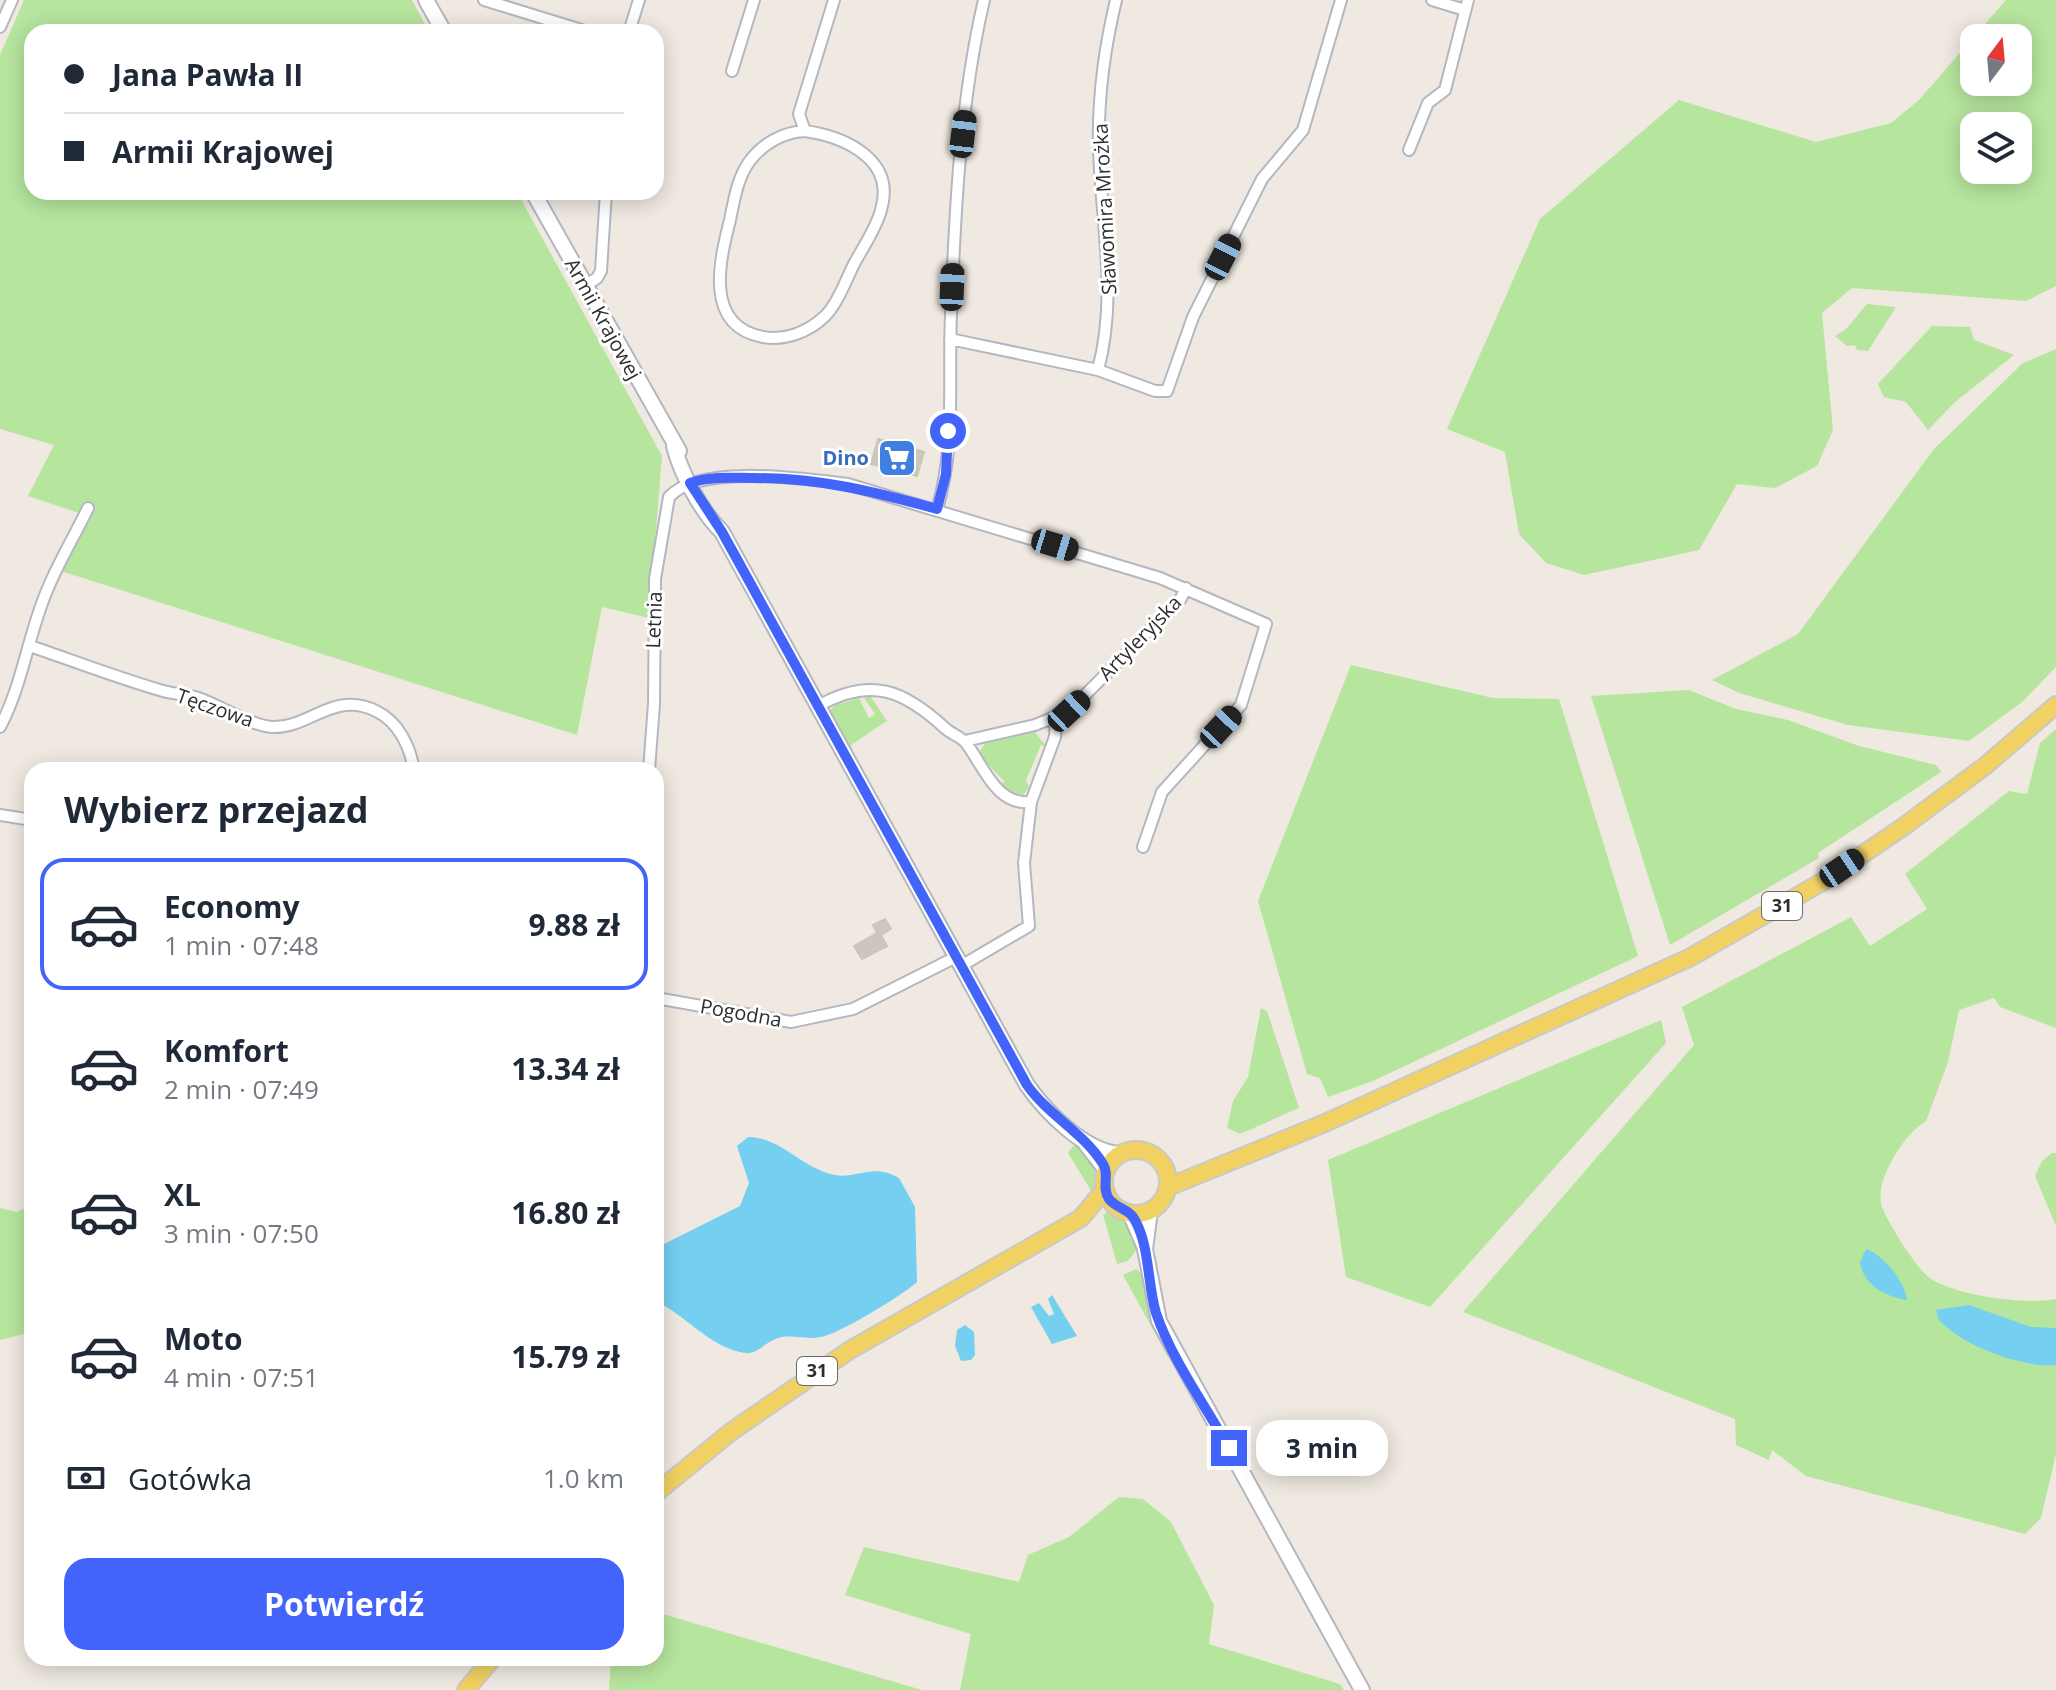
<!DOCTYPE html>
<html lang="pl">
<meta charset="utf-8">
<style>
body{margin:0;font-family:"Open Sans",sans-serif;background:#f2f2f3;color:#1f2937;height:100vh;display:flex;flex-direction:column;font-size:30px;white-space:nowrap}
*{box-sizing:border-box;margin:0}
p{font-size:26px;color:#747a83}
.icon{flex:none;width:44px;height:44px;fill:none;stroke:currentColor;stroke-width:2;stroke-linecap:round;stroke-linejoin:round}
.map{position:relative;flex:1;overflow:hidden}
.sheet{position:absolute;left:24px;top:762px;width:640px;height:904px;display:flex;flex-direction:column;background:#fff;border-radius:24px;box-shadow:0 4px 20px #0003}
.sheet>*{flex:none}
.top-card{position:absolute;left:24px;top:24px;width:640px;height:176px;border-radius:24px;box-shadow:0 4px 20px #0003;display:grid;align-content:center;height:176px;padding:0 40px;background:#fff}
.needle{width:52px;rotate:16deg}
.tools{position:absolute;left:1960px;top:24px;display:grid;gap:16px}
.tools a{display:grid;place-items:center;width:72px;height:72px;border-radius:16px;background:#fff;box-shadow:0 4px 20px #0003;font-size:40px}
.end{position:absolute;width:36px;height:36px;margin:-18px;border:10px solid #4264fb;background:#fff;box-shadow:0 0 0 4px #fff}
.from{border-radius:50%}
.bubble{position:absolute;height:56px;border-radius:24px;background:#fff;box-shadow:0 4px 20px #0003;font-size:26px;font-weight:700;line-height:56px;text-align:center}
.car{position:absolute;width:24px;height:48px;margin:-24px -12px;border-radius:10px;box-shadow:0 0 6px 2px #0007;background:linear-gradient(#222 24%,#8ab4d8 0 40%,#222 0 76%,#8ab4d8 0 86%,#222 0)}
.top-card b{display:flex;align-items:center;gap:28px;height:76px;font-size:30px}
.top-card b+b{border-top:2px solid #e0e1e3}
.top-card i{width:20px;height:20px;background:#1f2937}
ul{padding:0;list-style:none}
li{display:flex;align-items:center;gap:24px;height:132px;margin:0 16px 12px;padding:0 24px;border:4px solid transparent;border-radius:24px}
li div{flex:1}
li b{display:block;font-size:30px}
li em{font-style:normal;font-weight:700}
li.active{border-color:#4264fb}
li>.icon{width:72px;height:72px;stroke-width:1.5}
h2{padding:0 40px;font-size:36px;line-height:96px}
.pay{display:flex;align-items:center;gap:20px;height:88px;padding:0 40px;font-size:30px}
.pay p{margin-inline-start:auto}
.action{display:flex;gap:16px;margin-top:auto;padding:16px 40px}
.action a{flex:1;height:92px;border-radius:24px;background:#4264fb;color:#fff;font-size:32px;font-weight:700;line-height:92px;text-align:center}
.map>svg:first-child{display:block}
.green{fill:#b6e59e;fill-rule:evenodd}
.water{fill:#75cff0}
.building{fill:#cbc7bf;stroke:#cbc5ba;stroke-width:2}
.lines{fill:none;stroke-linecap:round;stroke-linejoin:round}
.street-casing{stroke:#b4b7c1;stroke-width:14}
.secondary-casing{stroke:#b4b7c1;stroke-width:18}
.primary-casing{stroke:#c9c9c9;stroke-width:20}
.street{stroke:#fff;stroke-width:10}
.secondary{stroke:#fff;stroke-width:14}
.primary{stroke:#f2d163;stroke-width:16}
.route{stroke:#4264fb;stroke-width:10}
.labels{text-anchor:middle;stroke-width:6;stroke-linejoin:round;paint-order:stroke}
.shield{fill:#fff;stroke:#6d6d6d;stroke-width:2}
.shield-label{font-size:18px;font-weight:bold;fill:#2e2e2e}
.street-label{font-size:20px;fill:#2e2e2e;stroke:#fff}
.shop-label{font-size:20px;font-weight:bold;fill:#366cbe;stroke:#fff;text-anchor:end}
</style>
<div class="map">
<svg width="2056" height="1690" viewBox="0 0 2056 1690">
<rect width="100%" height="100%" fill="#efe9e1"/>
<path class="green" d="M24 0H412L429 32H32V192H517L662 456 649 618 602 607 577 735 61 571 91 517 28 496 54 445 0 429V55Z
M2006 0H2056V286L2026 301 1852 288 1822 313 1833 430 1817 466 1775 488 1737 484 1699 550 1584 575 1546 563 1519 534 1505 452 1447 429 1540 219 1679 100 1816 142 1891 123 1919 100ZM1974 38H2018V82H1974ZM1974 126H2018V170H1974Z
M1867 304 1896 307 1868 351 1857 350 1855 345 1847 346 1835 336 1846 329Z
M1932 326 1970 327 1974 340 2014 355 1955 402 1928 430 1906 402 1884 397 1878 384Z
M2056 349V667L2022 702 1969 741 1848 725 1739 693 1712 680 1798 634 1934 449 2023 363Z
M1351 665 1493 698 1559 699 1638 956 1373 1081 1328 1097 1320 1078 1307 1074 1258 901Z
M1689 690 1736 709 1788 720 1859 746 1936 765 1941 772 1818 853 1819 858 1670 945 1591 696Z
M869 694 887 721 851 745 854 756 830 710 835 705 859 698 869 718 875 714 864 698Z
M2056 729V1028L2000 1007 1994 998 1959 1010 1948 1062 1926 1121C1905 1133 1876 1178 1881 1203 1884 1218 1918 1271 1931 1279 1958 1296 2026 1305 2056 1299V1454L2041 1518 2025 1534 1806 1476 1772 1450 1769 1460 1736 1445 1735 1419 1463 1312 1694 1045 1682 1007 1851 917 1870 946 1927 909 1905 874 2009 791 2027 794 2040 743Z
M1034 731 1046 746 1041 745 1026 780 1029 787 1023 795 1008 792 998 783 1005 782 978 754 986 742Z
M1261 1008 1267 1011 1299 1108 1240 1134 1227 1128 1233 1101 1248 1077Z
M1661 1020 1666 1043 1430 1307 1346 1277 1328 1160Z
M1079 1145C1096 1163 1105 1172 1095 1197L1068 1153 1073 1146Z
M2052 1153H2056V1226L2035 1176 2042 1161Z
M32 1204V1332L0 1340V1208L17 1212Z
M1109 1212 1128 1219 1138 1248 1128 1261 1117 1264 1103 1214Z
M1136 1269 1144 1276 1152 1315 1171 1353 1168 1357 1123 1275Z
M1119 1497 1143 1499 1171 1522 1214 1605 1209 1644 1340 1684 1344 1690H960L971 1634 845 1595 864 1547 1019 1582 1028 1555 1069 1537Z
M656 1612 922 1690H609L611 1658H656Z"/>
<path class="water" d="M748 1137C780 1138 797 1163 827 1173 854 1183 869 1161 899 1178L915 1207 917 1282C903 1295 839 1334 821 1337 807 1340 792 1334 778 1338 764 1342 757 1357 740 1352 708 1345 685 1315 656 1301V1248L740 1206 749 1183 737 1146Z
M1866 1249C1884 1255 1905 1282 1907 1300 1886 1297 1863 1285 1860 1262Z
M1052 1295 1077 1336 1052 1344 1031 1307 1039 1303 1049 1316 1054 1314 1048 1299Z
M1969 1305 2031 1327 2056 1328V1365C2025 1369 1956 1344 1938 1318L1936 1310Z
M965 1325 974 1332 975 1355 971 1360 961 1361 955 1346 957 1330Z"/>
<path class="building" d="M878 439 924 452 917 476 871 464Z
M885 919 891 929 881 935 887 946 862 959 854 946 877 933 873 925Z"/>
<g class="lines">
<defs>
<path id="street" d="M484 0 588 32
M1432 0 1465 10
M0 27 12 0
M629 32 639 0
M732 71 754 0
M805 131C846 137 896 160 881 210 876 229 863 247 854 264 846 280 837 305 824 317 808 332 785 341 763 337 703 326 720 259 730 220 734 201 737 179 749 162 762 144 783 132 805 131Z
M805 131 799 114 834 0
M1409 150 1428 103 1445 90 1468 0
M585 286 597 278 601 271 606 192
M950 339 1098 370 1155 391H1167L1193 317 1262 179 1303 130 1341 0
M1098 370C1116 302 1104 238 1100 170 1096 114 1103 54 1116 0
M937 509C956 448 948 379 951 315 955 210 960 103 984 0
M30 646C74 661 118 678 163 691 174 694 187 694 198 698 219 705 252 726 272 727 309 729 333 690 376 711 399 722 410 747 414 770
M818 706C871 676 904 690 946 729 952 734 961 737 966 743 983 765 996 806 1031 802
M0 727C20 689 26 649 40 609 52 573 72 541 88 508
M965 741 1035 725 1069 711 1180 600 1186 588
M649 770 654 704 655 579 669 497C699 463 805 479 848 484L1160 578 1266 624 1241 705 1162 792 1143 847
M0 815 32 820
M961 966 1029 926 1024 863 1031 802 1055 737 1056 719
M656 998 791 1022 853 1009 956 957"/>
<path id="secondary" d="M426 0 444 32
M533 192 679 451
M674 446C681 474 701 511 722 532L1027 1085C1046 1112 1084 1151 1119 1154
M1085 1143 1106 1170
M1150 1211 1145 1249 1159 1321 1362 1690
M1130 1213 1145 1248"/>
<path id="primary" d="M1104 1182a32 32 0 1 1 64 0a32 32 0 1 1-64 0Z
M1168 1187 1325 1123 1691 957 1822 882 1903 827 1985 766 2056 705
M656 1493 732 1431 850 1350 1081 1218 1105 1189
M466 1690 493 1658"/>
</defs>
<use href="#street" class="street-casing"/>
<use href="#secondary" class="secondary-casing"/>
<use href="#primary" class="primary-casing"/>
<use href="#street" class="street"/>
<use href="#secondary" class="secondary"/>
<use href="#primary" class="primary"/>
</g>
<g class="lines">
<path class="route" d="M948 431 946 474 937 509C872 491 820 478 752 478 731 478 710 476 690 483L722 532 1027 1085C1048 1115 1084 1133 1103 1164 1110 1175 1101 1187 1109 1199 1116 1208 1128 1209 1133 1217 1150 1243 1147 1283 1156 1313 1172 1360 1205 1405 1229 1448"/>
</g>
<defs>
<symbol id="supermarket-square" viewBox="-11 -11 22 22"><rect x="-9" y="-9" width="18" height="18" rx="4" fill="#3f7fe0" stroke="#fff"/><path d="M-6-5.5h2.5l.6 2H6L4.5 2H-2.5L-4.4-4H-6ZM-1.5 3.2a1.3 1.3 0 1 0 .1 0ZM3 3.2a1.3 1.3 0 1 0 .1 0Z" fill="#fff"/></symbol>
</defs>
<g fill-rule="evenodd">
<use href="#supermarket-square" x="875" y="436" width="44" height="44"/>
</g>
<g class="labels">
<g class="shield">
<rect x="1762" y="892" width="40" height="28" rx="6"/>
<rect x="797" y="1357" width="40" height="28" rx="6"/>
</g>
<g class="shield-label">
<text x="1782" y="912">31</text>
<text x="817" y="1377">31</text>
</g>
<g class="street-label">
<text transform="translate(1105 209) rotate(-93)" y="7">Sławomira Mrożka</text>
<text transform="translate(603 319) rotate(61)" y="7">Armii Krajowej</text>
<text transform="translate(654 620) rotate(-88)" y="7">Letnia</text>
<text transform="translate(1140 638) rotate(-46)" y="7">Artyleryjska</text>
<text transform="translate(215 708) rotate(19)" y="7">Tęczowa</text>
<text transform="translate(741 1013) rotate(10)" y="7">Pogodna</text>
</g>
<g class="shop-label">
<text x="869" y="465">Dino</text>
</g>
</g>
</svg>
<div class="tools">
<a><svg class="needle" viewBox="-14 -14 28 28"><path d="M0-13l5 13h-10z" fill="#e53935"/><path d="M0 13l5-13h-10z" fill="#747a83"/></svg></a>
<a><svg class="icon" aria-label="layers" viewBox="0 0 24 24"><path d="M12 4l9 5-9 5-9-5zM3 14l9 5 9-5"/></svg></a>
</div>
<i class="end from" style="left:948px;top:431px"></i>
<i class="end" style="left:1229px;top:1448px"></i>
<div class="bubble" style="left:1256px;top:1420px;width:132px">3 min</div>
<i class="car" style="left:963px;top:134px;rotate:7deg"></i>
<i class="car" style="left:1223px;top:257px;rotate:27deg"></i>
<i class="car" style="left:952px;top:287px;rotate:2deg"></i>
<i class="car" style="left:1055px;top:545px;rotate:107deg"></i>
<i class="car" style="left:1069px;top:711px;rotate:47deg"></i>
<i class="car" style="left:1221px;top:727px;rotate:43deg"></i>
<i class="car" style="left:1842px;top:868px;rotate:56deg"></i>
<div class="top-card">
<b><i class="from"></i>Jana Pawła II</b>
<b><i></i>Armii Krajowej</b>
</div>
<section class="sheet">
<h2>Wybierz przejazd</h2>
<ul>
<li class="active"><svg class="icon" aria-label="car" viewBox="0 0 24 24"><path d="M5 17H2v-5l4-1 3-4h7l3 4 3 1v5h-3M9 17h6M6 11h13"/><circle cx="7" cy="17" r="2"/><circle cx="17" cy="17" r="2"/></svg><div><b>Economy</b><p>1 min · 07:48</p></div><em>9.88 zł</em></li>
<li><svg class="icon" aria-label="car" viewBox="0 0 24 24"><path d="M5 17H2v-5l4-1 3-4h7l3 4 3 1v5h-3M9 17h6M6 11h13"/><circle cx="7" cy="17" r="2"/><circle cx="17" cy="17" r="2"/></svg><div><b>Komfort</b><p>2 min · 07:49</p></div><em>13.34 zł</em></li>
<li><svg class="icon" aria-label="car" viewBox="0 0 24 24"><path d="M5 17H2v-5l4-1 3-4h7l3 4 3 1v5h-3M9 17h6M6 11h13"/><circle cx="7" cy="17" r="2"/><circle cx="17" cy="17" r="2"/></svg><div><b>XL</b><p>3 min · 07:50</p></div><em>16.80 zł</em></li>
<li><svg class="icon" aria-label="car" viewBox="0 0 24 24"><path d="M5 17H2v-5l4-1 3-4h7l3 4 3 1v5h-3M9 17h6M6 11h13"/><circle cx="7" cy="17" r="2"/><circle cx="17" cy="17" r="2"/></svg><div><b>Moto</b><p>4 min · 07:51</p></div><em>15.79 zł</em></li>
</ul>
<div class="pay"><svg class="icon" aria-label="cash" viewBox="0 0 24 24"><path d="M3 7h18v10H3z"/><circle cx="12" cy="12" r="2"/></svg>Gotówka<p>1.0 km</p></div>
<div class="action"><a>Potwierdź</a></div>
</section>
</div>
